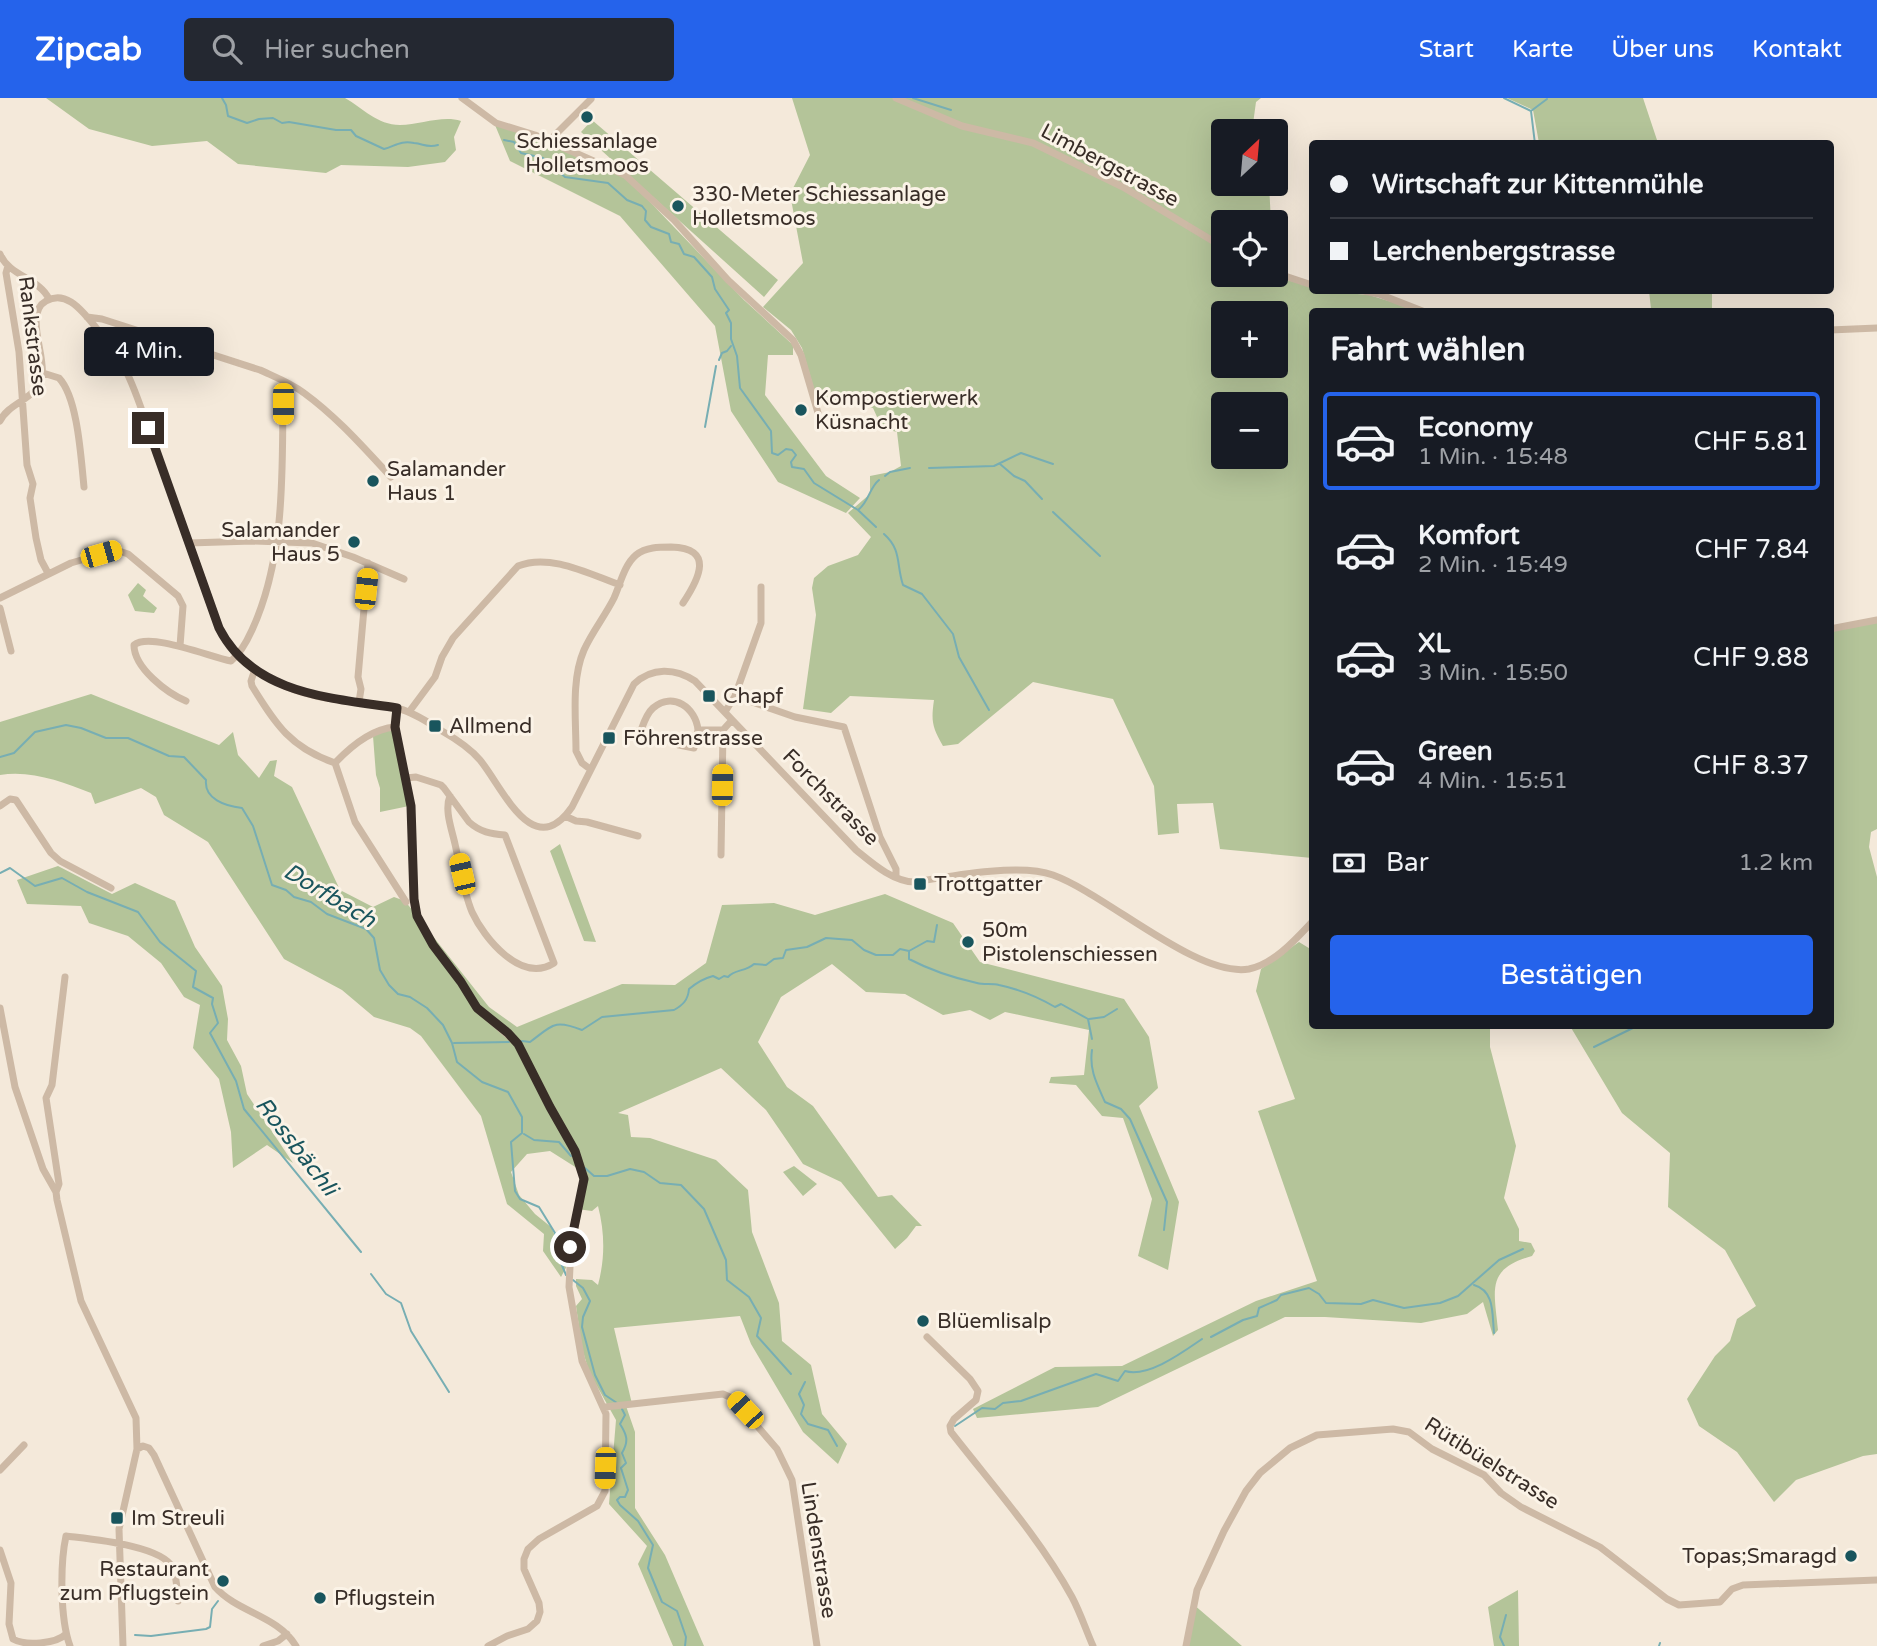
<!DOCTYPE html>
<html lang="de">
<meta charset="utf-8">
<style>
body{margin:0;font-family:"Varela Round",sans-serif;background:#242831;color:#f1f3f6;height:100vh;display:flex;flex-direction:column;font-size:26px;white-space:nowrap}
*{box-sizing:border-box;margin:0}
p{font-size:23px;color:#9ea1a6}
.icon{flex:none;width:38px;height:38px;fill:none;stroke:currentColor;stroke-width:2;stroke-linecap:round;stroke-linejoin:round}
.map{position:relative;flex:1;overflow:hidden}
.drawer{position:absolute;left:1309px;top:210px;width:525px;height:721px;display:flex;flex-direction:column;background:#171b24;border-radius:7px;box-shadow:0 7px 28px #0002}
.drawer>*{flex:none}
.top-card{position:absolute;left:1309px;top:42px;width:525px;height:154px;border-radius:7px;box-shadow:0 7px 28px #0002;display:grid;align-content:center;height:154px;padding:0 21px;background:#171b24}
.needle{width:46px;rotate:26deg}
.controls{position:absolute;left:1211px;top:21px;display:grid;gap:14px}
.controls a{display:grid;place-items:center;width:77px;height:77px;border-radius:7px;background:#171b24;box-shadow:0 7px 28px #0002;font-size:35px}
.end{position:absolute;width:32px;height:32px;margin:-16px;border:9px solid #382d27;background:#fff;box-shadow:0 0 0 4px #fff}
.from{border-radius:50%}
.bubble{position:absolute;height:49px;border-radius:7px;background:#171b24;box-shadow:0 7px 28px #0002;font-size:23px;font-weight:600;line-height:49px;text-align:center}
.car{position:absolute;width:21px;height:42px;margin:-21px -10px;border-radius:9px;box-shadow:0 0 5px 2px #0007;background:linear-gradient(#f5c518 24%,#345 0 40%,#f5c518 0 76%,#345 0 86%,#f5c518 0)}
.top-card b{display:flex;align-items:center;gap:24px;height:66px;font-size:26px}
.top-card b+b{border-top:2px solid #363941}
.top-card i{width:18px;height:18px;background:#f1f3f6}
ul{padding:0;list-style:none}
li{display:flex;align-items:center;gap:21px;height:98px;margin:0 14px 10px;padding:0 7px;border:4px solid transparent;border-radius:7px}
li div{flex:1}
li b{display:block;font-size:26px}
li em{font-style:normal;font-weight:600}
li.selected{border-color:#2563eb}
li>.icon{width:63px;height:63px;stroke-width:1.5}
h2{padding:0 21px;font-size:32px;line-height:84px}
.pay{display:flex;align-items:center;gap:18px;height:77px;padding:0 21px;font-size:26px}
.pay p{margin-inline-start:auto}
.primary-button{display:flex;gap:14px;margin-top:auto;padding:14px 21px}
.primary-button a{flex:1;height:80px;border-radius:7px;background:#2563eb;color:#fff;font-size:28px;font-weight:600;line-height:80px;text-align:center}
header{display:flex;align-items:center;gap:42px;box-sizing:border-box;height:98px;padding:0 35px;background:#2563eb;color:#fff}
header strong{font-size:33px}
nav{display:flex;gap:38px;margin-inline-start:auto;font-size:24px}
.search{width:490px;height:63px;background:#242831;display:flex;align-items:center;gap:18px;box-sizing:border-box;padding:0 24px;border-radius:7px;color:#9ea1a6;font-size:26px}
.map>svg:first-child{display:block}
.green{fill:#b4c499;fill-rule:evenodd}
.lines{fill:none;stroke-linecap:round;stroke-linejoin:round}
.stream{stroke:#77aeb3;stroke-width:2}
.minor{stroke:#cdb9a5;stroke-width:7}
.route{stroke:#382d27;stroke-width:9}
.poi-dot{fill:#19555d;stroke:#fbf3e7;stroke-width:2.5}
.labels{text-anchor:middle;stroke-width:6;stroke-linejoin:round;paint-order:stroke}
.poi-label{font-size:21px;fill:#382d27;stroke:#fbf3e7;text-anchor:start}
.street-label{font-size:21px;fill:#382d27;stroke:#fbf3e7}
.water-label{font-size:23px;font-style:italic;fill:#19555d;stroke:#fbf3e7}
</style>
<header>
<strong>Zipcab</strong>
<div class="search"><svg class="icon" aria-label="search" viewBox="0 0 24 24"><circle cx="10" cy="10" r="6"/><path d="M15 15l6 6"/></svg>Hier suchen</div>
<nav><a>Start</a><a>Karte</a><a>Über uns</a><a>Kontakt</a></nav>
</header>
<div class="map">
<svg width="1877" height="1548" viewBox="0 0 1877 1548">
<rect width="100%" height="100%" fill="#f4e9da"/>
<path class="green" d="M46 0H345C363 10 377 27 400 27 420 27 442 17 461 23L454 39 456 52 445 64 408 69 341 67 326 75 238 66 207 43 152 48 89 31Z
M792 0H1261L1256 4 1252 33H1223V86H1269L1271 124H1223V177H1276V170L1280 180 1312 189V192L1369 197 1421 213 1312 214V760L1220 751 1213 705 1177 706 1179 735 1158 737 1154 688 1113 601 1033 584 958 646 943 648C932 629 931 623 934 602L850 598 831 615 803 611 816 517 812 490 814 480 828 468 858 457 871 439 848 415 870 396V378L890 374 901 368 897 334 882 330 873 310 816 298 802 250 791 232 763 209 803 165 790 96 810 57ZM1223 215H1276V268H1223ZM1223 306H1276V359H1223Z
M1507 0H1643L1658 45H1539L1533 12Z
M592 22 778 182 764 199 581 34Z
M495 27 537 41 627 80 744 202 793 247V257H768L765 297 826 378 860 400 846 415 778 384 731 313 715 228 620 118 510 63Z
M1649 193H1712V213L1651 211Z
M138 485 146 492 143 498 157 510 154 515 135 513 128 497Z
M1877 522V731L1871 734 1869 749 1877 779V1356L1863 1358 1796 1382 1774 1404 1737 1354 1699 1328 1687 1301 1715 1258 1730 1243 1737 1221 1756 1208 1725 1152 1668 1109 1670 1055 1622 1015 1570 928H1830L1831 531Z
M91 596 219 647 233 634 238 657 259 680 270 663 277 662 274 678 292 689 340 792 373 809 394 799 405 803 489 909 517 929 622 886 675 887 706 865 722 807 774 805 815 817 885 796 953 825 980 864 1124 901 1149 939 1158 990 1139 1008 1179 1104 1168 1172 1138 1158 1152 1101 1123 1020 1102 1018 1076 987 1049 985 1051 979 1084 977 1089 932 1005 914 990 922 970 912 943 917 905 896 866 894 832 866 781 899 758 944 787 989 813 1008 878 1099 892 1097 922 1128H916L907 1140 895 1151 841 1084 803 1066 766 1012 721 970 618 1015 628 1017 631 1039 650 1040 716 1062 748 1092 752 1134 779 1205 782 1243 811 1267 822 1316 847 1346 838 1366 803 1334 751 1246 740 1218 614 1230 632 1306 626 1308 635 1334V1410L665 1457 704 1548H673L638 1466 647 1448 609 1406 616 1322 589 1274 582 1250 576 1208 582 1201 576 1188V1181L592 1182 598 1187C605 1160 605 1136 598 1108L592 1113 577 1111 580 1072 550 1053 527 1056 511 1074 519 1097 535 1116 551 1129 568 1166 561 1179 543 1153 544 1136 507 1106 481 1018 421 938 410 930 374 919 342 892 284 861 208 744 164 717 156 699 141 690 95 706 91 695C62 684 32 672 0 677V624Z
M381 633H393L409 708 380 714V690L376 677 373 638Z
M560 746 596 844 584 843 550 753Z
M58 768 112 796 135 785 175 803 195 849 222 888 228 921 227 942 241 968 247 996 293 1065 267 1047 233 1070 231 1034 219 981 193 950 200 907 184 899 161 865 128 838 89 825 81 808 27 806 17 782Z
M1299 844 1312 852V928H1490V949L1516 1048 1504 1100 1519 1131V1143L1531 1145 1535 1153 1532 1158C1486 1171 1494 1191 1498 1232L1493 1238 1483 1204 1467 1216 1421 1225 1325 1219H1285L1098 1309 977 1320 973 1311 1055 1269 1122 1268 1256 1203 1317 1183 1258 1013 1295 1001 1256 893 1261 871Z
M794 1068 817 1086 803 1098 783 1074Z
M1518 1492 1519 1548H1494L1488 1509Z
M1193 1506 1242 1548H1186Z"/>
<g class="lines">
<path class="stream" d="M222 0 226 7 228 18 247 25 259 21 273 20 282 25 289 24 336 32H351L356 38 384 51C395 48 401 42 414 45 424 46 427 50 438 47
M913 0 951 12
M1504 0 1531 13 1535 46
M1531 13 1547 1
M504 42 514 44 521 55 543 60 565 79 608 85 627 102 642 108 646 113 645 122 651 129 669 136 671 144 679 146 684 156 694 159 712 179 715 191 729 212 726 215 731 225V241L737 258 740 290 771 333 772 355 778 357 786 351 792 352 796 357 791 364 792 369 804 371 814 385 858 412 876 429
M719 262 722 255 727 253 731 248
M705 329 716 268
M1000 366 1014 378 1025 383 1042 401
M929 370 994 368 1021 355 1053 366
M885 378 890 374 910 370
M858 412C869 404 869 390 879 382
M1053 414 1100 458
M884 436C902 452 896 466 903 487L922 496 953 536 959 559 989 612
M0 659 14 655 35 634 66 627 81 630 106 640H128L169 658 184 659 206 682C204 701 225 708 242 710L253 728 272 787 286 792 294 799 311 804 327 816 366 831 374 840 380 872 389 887 398 896 410 899 427 910 443 927 452 945 457 964 482 984 508 994 522 1019V1035L511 1044 515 1093 520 1101 539 1109 555 1135 556 1153 566 1177
M0 775 10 770 35 788 62 780 87 794 138 814 160 844 196 873 193 889 213 900 212 906 218 925 210 935 236 983 244 1011 361 1154
M909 853 927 843 934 844 937 827
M1089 921 1104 919 1117 911
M522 943 530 944C553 927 554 921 582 932L602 919 674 912C683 907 688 902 689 891 695 886 705 880 713 878L719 881 724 878 728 879C735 871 745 874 754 866L766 867 774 861 783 860 786 852 807 849 826 840 852 842 864 852 876 857H893L900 851 909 853V861C930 872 954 880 977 885 984 887 992 885 999 887 1018 891 1038 899 1055 909L1061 906 1088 921 1092 941
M454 945 509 944
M1594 949 1637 928
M1092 952C1089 972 1097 986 1105 1004L1121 1011 1130 1021 1167 1104 1164 1132
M524 1036 534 1042 559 1044 571 1058
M585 1070 594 1078H607L630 1071 644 1074 660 1085 681 1087 704 1111 726 1162 727 1182 749 1199 761 1220 757 1238 791 1276
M371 1176 386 1196 401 1205 411 1233 449 1294
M573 1182 583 1190 590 1203 583 1219 582 1229 595 1277 605 1297 617 1305
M1474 1187C1495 1193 1492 1216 1494 1235
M1211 1239 1243 1222 1257 1218 1259 1210 1277 1202 1281 1197 1309 1190 1319 1196 1326 1205 1361 1206 1373 1202 1404 1210 1440 1205 1458 1198 1499 1162 1523 1151
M805 1284 799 1296 804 1307 801 1316 808 1326 828 1332 837 1348
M622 1311 625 1317 620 1326C627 1337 629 1343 622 1355L626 1365 621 1370 628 1392 625 1399H620L617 1402 620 1407 638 1423 653 1447 648 1470 662 1504 677 1513 686 1539 685 1548
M955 1328 982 1310 995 1311 1003 1305 1021 1303 1096 1276 1118 1283 1125 1273C1148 1280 1183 1254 1202 1241
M135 1537 151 1538 206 1531 210 1529 212 1511 218 1503
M1504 1548 1500 1539 1506 1517
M1659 1548 1660 1545"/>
<path class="minor" d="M462 0 496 25 535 37 625 77 674 122 728 182 793 242 801 257 821 325
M896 0 962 28 1033 45 1123 89 1223 149
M549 43 591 1
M0 156C9 178 39 180 49 201
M8 168 6 175 19 254 27 367 33 386 30 400 36 440 41 462 48 475
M1276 175 1312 187
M1358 192 1379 196 1425 214
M1611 214H1663
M87 219 102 221 260 272C275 279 291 285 304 295 337 319 364 350 391 379
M1830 232 1877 230
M43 275 59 280C78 300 81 361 84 389
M0 323C10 303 37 302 42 278 46 258 24 215 46 203 55 198 63 199 71 204 86 213 119 259 127 275 139 300 147 328 156 354 178 413 199 471 219 530 237 565 277 590 316 598 343 604 373 604 400 611 415 615 429 625 442 633 456 641 470 650 480 662 503 690 533 765 572 709L634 586C652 569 675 570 695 583L856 752C872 765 893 784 915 784 951 778 1020 765 1053 777 1106 796 1197 880 1249 871 1274 866 1296 841 1312 824
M189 445 252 443 312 445 353 459 404 481
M0 500 71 465 116 452 128 456 178 498 183 508 180 548
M0 510 11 553
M1830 531 1877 522
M255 571 251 583 252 588C276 627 291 650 335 665
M735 598 795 619 844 629 880 739 896 771V779
M186 603C167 595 134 570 134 547 150 534 210 559 231 563 240 556 247 543 252 532 287 456 282 365 283 283
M359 604 361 591 358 579 368 465
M397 610 395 629 411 708 414 801 417 818 433 847 462 884 477 910 518 946 558 1024 575 1053 584 1081 571 1149 569 1189 582 1263 606 1316 605 1393 597 1408 539 1441 528 1451 524 1461V1471L539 1505 540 1514 537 1523 528 1531 507 1538 488 1548
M409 614 435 579 442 559 453 540 518 468C550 455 589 476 620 487
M725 614 735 598 761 525V489
M640 635C643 627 646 616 653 610 673 593 696 610 698 632H723
M679 647 694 650 698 632
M335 665 355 724 406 804
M335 665C351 648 371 631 395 629
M590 671 582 665 576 653C576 621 571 582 584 552 592 534 605 518 614 500 620 487 624 467 636 457 646 449 659 449 671 449 715 450 699 481 683 505
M406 680 416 679 441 687 444 690 469 724C480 734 491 736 505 737L554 865C521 886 484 840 472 814 463 792 460 768 455 746 452 732 444 712 450 698
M0 708 10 701 16 702 51 755 60 763 111 790
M565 718 576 723 587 724 638 738
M721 757 723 632 732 622
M65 879 52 987 46 1000 59 1086 56 1094 57 1102 81 1203 136 1320 137 1351 119 1431 123 1548
M0 910 15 989 43 1071 56 1094
M927 1239 970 1281 978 1293 976 1302 954 1321 950 1328 951 1334C993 1388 1039 1439 1072 1499 1080 1514 1086 1532 1093 1548
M605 1309 723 1296 734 1301 777 1351 792 1382 817 1548
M137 1351 143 1348 149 1350 154 1357 215 1489C238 1515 277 1517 296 1548
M0 1372 24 1347
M0 1452 11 1485 9 1526 13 1541C25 1548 56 1546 66 1536
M70 1548C60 1521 60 1466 66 1438 89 1441 162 1447 173 1470 177 1479 177 1493 178 1503
M263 1548 278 1543 287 1536
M1186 1548 1197 1492 1224 1433 1246 1393 1260 1375 1290 1350 1317 1337 1393 1331 1409 1334 1432 1351 1484 1377 1501 1395 1521 1409 1600 1449 1667 1501 1679 1507 1720 1504 1732 1491 1743 1487 1877 1482"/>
</g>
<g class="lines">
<path class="route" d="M148 330 219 530C253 597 332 600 397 610L395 629 411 708 414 801 417 818 433 847 461 884 477 910 508 935 518 946 550 1009 575 1053 584 1081 570 1149"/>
</g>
<g class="poi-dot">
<circle cx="587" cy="19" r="7"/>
<circle cx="678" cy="108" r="7"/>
<circle cx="801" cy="312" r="7"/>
<circle cx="373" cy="383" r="7"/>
<circle cx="354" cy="444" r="7"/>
<rect x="702" y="591" width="14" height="14" rx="3.5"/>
<rect x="428" y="621" width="14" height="14" rx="3.5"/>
<rect x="602" y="633" width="14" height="14" rx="3.5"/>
<rect x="913" y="779" width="14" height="14" rx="3.5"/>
<circle cx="968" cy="844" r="7"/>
<circle cx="923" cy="1223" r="7"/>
<rect x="110" y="1413" width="14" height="14" rx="3.5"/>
<circle cx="1851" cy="1458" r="7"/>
<circle cx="223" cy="1483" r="7"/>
<circle cx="320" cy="1500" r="7"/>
</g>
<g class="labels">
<g class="poi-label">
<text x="587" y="50" text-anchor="middle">Schiessanlage<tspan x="587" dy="24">Holletsmoos</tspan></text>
<text x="692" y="103">330-Meter Schiessanlage<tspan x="692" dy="24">Holletsmoos</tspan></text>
<text x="815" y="307">Kompostierwerk<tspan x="815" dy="24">Küsnacht</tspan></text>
<text x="387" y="378">Salamander<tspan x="387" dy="24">Haus 1</tspan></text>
<text x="340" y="439" text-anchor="end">Salamander<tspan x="340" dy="24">Haus 5</tspan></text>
<text x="723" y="605">Chapf</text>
<text x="449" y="635">Allmend</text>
<text x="623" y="647">Föhrenstrasse</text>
<text x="934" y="793">Trottgatter</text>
<text x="982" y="839">50m<tspan x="982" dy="24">Pistolenschiessen</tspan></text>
<text x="937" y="1230">Blüemlisalp</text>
<text x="131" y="1427">Im Streuli</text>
<text x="1837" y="1465" text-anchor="end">Topas;Smaragd</text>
<text x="209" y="1478" text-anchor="end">Restaurant<tspan x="209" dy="24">zum Pflugstein</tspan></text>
<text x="334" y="1507">Pflugstein</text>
</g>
<g class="street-label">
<text transform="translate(1110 67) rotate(28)" y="7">Limbergstrasse</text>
<text transform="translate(33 238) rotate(83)" y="7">Rankstrasse</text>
<text transform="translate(831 699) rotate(45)" y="7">Forchstrasse</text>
<text transform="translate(1492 1365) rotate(32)" y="7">Rütibüelstrasse</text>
<text transform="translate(819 1452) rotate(81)" y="7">Lindenstrasse</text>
</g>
<g class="water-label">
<text transform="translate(330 797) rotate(31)" y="8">Dorfbach</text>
<text transform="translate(297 1048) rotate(52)" y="8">Rossbächli</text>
</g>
</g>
</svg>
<div class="controls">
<a><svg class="needle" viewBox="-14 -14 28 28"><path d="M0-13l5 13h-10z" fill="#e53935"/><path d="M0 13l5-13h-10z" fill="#9ea1a6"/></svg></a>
<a><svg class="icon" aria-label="locate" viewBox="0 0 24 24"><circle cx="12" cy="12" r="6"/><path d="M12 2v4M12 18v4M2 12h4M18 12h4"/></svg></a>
<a>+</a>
<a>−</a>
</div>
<i class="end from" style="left:570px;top:1149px"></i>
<i class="end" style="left:148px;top:330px"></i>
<div class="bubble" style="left:84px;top:229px;width:130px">4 Min.</div>
<i class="car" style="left:283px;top:306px;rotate:180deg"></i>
<i class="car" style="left:101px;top:456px;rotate:74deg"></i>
<i class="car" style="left:366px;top:491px;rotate:6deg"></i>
<i class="car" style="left:722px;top:687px;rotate:1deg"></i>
<i class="car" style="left:462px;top:776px;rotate:347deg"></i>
<i class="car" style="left:745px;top:1312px;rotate:317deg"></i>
<i class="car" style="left:605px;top:1370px;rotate:182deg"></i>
<div class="top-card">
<b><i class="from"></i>Wirtschaft zur Kittenmühle</b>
<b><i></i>Lerchenbergstrasse</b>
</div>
<section class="drawer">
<h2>Fahrt wählen</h2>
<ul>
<li class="selected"><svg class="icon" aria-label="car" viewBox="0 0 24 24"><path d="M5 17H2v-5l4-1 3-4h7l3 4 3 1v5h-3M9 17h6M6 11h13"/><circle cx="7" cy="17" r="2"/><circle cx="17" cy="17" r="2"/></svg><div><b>Economy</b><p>1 Min. · 15:48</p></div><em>CHF 5.81</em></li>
<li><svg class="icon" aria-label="car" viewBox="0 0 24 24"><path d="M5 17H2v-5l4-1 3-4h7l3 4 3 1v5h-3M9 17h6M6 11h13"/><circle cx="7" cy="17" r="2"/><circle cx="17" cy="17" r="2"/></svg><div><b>Komfort</b><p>2 Min. · 15:49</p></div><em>CHF 7.84</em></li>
<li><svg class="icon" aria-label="car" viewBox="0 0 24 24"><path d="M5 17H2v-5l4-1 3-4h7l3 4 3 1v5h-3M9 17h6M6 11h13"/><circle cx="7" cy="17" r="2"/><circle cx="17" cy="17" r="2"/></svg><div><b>XL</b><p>3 Min. · 15:50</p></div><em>CHF 9.88</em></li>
<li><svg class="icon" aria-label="car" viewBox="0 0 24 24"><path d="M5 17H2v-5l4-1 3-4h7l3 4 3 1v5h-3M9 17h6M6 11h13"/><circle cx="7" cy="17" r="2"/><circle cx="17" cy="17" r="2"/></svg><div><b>Green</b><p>4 Min. · 15:51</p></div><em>CHF 8.37</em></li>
</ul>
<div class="pay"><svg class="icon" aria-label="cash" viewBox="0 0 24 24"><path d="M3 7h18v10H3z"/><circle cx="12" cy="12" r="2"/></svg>Bar<p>1.2 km</p></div>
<div class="primary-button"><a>Bestätigen</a></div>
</section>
</div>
